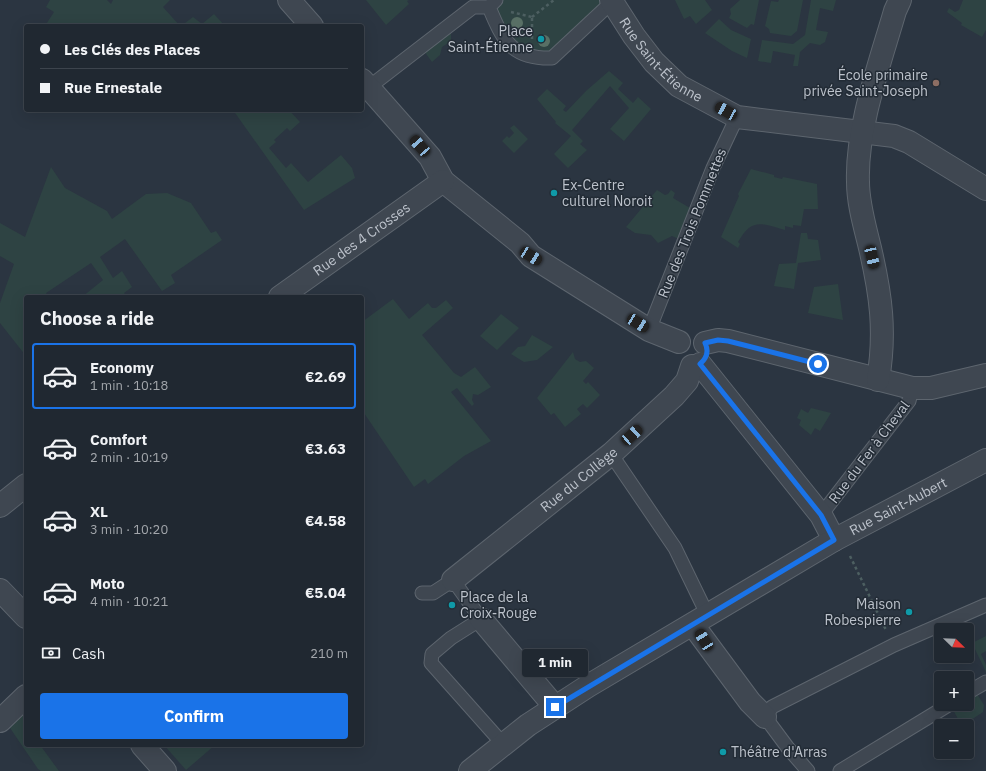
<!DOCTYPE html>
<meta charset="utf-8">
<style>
body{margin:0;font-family:"IBM Plex Sans",sans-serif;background:#2d343d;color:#f1f3f6;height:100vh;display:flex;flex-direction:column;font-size:15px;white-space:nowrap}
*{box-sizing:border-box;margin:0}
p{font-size:13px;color:#a2a6ab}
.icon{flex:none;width:22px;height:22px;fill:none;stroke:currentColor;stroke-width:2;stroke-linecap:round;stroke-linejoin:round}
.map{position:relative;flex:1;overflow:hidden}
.side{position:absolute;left:24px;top:295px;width:340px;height:452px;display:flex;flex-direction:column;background:#202831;border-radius:4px;box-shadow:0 4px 16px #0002,0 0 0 1px #3d444d}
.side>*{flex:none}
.top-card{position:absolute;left:24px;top:24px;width:340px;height:88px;border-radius:4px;box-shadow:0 4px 16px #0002,0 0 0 1px #3d444d;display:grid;align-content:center;height:88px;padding:0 16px;background:#202831}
.needle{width:26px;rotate:113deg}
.tools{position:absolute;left:934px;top:623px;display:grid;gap:8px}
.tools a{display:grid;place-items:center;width:40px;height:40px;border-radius:4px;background:#202831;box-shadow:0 4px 16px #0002,0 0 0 1px #3d444d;font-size:20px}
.end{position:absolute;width:18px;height:18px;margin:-9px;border:5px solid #1a73e8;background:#fff;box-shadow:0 0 0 2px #fff}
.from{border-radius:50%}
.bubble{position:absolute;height:28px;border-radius:4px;background:#202831;box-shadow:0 4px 16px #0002,0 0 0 1px #3d444d;font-size:13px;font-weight:700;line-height:28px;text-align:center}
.car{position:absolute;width:12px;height:24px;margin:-12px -6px;border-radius:5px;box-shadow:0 0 3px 1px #0007;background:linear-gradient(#222 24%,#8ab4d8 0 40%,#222 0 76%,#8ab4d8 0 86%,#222 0)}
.top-card b{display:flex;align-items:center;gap:14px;height:38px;font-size:15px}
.top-card b+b{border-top:1px solid #3d444d}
.top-card i{width:10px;height:10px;background:#f1f3f6}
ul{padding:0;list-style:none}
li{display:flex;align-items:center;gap:12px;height:66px;margin:0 8px 6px;padding:0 8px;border:2px solid transparent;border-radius:4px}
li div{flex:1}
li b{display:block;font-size:15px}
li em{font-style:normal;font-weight:700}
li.selected{border-color:#1a73e8}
li>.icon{width:36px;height:36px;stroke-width:1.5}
h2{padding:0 16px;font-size:18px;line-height:48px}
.pay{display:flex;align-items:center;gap:10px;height:44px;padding:0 16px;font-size:15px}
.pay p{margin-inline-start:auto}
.button{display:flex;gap:8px;margin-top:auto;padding:8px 16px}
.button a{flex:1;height:46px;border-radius:4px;background:#1a73e8;color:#fff;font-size:16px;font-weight:700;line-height:46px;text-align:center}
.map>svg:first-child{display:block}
.green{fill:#2e4343}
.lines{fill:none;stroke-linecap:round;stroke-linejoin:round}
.service-casing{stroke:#5d656e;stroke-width:15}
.minor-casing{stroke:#5d656e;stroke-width:24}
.tertiary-casing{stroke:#5d656e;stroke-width:24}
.path{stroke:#4d5f61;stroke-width:2.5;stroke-dasharray:3 3;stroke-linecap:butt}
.service{stroke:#3f4751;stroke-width:13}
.minor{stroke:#3f4751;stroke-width:22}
.tertiary{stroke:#3f4751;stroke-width:22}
.tree{fill:#586f65}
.route{stroke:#1a73e8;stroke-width:5}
.culture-dot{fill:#0f9aa8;stroke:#232c36;stroke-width:1.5}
.education-dot{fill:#8d6e63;stroke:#232c36;stroke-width:1.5}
.labels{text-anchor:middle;stroke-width:3;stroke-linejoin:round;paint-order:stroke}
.poi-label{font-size:14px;fill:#bcc2cb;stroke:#232c36;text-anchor:end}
.street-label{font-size:14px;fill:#bcc2cb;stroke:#232c36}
</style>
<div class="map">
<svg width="986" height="771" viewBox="0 0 986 771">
<rect width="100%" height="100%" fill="#2b3541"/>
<path class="green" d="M50 0H107L111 4 113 0H170L163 7 180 26H45L54 12 46 7Z
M366 0H409L407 1 409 4 386 25Z
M496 0H611L552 58 527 56 496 25Z
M675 0H705L712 10 696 24 690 16 684 19Z
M740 0H759L754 25 751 24 747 28 729 18 731 14 730 9Z
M779 0H803L797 31 791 36 770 33 769 29 765 26 771 1 778 2Z
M811 0H836L833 11 820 8 816 30 828 32 825 42 820 45 810 43 800 52 798 66H793L795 55 773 51 771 63 758 61 762 40 793 44 805 35Z
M963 0H986V30L982 37 961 25 962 23 947 12 949 8 955 12 959 10Z
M214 14 225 26H181L193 17 202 24Z
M719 19 731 30 751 39 747 58 732 51 705 33Z
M451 33V41L442 47 440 55 432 62 424 51Z
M609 71 623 83 618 89 633 103 638 97 651 109 624 141 610 129 629 108 610 86 572 130 583 141 580 144 587 150 568 168 554 154 571 136 555 123 556 122 537 99 547 89 566 106 563 110 566 112 586 91Z
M233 110H289L300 122 290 131 287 128 274 140 276 142 269 148 286 168 291 163 308 182 341 155 352 168 355 178 304 210Z
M514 125 528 139 514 153 502 141 507 136 509 138 514 133 510 128Z
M51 167 65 188 107 211 112 219 146 194 167 193 191 203 211 233 216 231 222 240 171 275 175 283 162 291 125 239 100 257 113 278 122 271 132 287 124 293 127 297H82L103 280 91 263 46 293 48 297H26V356L0 323V303L14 264 0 256V223L25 237Z
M751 169 774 175V177L782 179 783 177 817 184 818 209H804L801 226 793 225V228L785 226V230C760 223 752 218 738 242L740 244 738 248 721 237 739 196 738 194Z
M657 190 665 195 668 194 671 190 675 193 673 198 690 208 679 239 672 236 658 243 651 235 635 233 626 227Z
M801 233H807L808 239 818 240 821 260 798 263 794 289 774 286 779 264 796 263Z
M838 284 843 320 808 313 814 287Z
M393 299 409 319 428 303 432 308H436L446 300 453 308 422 335 454 373 461 377 475 367 491 387 478 395 473 394 472 400 474 404 472 406 457 388 451 392 491 441 464 456 428 484 425 479 414 487 364 413 362 414V322Z
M501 314 519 328 497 350 480 336Z
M532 335 553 347 537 360 524 362 511 354 518 347 525 346Z
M573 352 575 359 580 362 586 361 594 368 583 381 586 384 588 382 600 395 587 408 583 404 577 409 581 414 565 427 554 413 551 415 537 398Z
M811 408 831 413 820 431 815 428 811 435 799 425 801 420 797 418 801 409 808 413Z
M986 636V651L981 654 986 665V672L972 643Z
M977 694 984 705 983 712 962 726 952 708 960 704H967V700Z
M26 711V745H40L59 771H41L38 769 8 725Z
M164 745H215L186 770Z"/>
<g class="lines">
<defs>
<path id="service" d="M496 0 489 7C503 41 512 59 552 58L612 2
M366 85 377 81 473 7H489
M649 330 713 168 737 117
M611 454 675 548 708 616
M821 515 909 401 912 388
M422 593H433L453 580 481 619 451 638 432 654 431 663 503 744
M967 693 986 682
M808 771 788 748 765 717 772 707 894 645 986 605
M840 771 950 704"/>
<g id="minor">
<path d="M289 0 312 26"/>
<path id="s1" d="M611 0 634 36 654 62 679 86 737 117 894 136 909 142 986 189"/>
<path d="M362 80 430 157 443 181 520 243 531 256 649 330 679 342"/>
<path id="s2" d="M280 297 443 181"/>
<path d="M705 343 718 340 728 341 912 388H931L986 375"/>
<path d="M700 364 821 515 834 540"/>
<path d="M878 380C886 332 881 295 870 248 865 227 858 204 858 182 856 128 880 63 895 11L900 0"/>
<path d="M0 506 26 485"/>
<path id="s3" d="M453 580 611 454 674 396 687 381 692 366"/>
<path d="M0 590 26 617"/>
<path d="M481 619 555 707"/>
<path d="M693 625 750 702 765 717"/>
<path d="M0 721 26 696"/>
<path d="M142 745 165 771"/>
</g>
<g id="tertiary">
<path id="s4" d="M470 771 528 725 588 686 834 540 986 460"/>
</g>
</defs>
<use href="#service" class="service-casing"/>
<use href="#minor" class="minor-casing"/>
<use href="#tertiary" class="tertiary-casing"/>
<path class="path" d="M511 12 532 17
M532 17 554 0
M532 39V17
M850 556 886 630"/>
<use href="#service" class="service"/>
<use href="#minor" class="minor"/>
<use href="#tertiary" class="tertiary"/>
</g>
<g class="tree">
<circle cx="517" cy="23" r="6"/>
<circle cx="544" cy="41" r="6"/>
</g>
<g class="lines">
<path class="route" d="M555 707 834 540 821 515 700 364C707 358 709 351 705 343L718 340 728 341 818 364"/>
</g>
<g class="culture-dot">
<circle cx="541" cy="39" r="4"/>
<circle cx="554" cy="193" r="4"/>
<circle cx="452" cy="605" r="4"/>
<circle cx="909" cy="612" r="4"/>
<circle cx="723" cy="752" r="4"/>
</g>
<circle class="education-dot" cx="936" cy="83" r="4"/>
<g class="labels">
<g class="poi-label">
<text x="533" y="36">Place<tspan x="533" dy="16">Saint-Étienne</tspan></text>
<text x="928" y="80">École primaire<tspan x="928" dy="16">privée Saint-Joseph</tspan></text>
<text x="562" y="190" text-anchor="start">Ex-Centre<tspan x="562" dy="16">culturel Noroit</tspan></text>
<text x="460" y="602" text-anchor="start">Place de la<tspan x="460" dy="16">Croix-Rouge</tspan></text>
<text x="901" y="609">Maison<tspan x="901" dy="16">Robespierre</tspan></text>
<text x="731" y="757" text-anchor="start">Théâtre d'Arras</text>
</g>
<g class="street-label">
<text dy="5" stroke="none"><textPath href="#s1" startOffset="79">Rue Saint-Étienne</textPath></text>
<text transform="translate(692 223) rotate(-68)" y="5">Rue des Trois Pommettes</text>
<text dy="5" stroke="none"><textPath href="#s2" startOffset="100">Rue des 4 Crosses</textPath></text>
<text transform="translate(869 452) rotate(-53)" y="5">Rue du Fer à Cheval</text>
<text dy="5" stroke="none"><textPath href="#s3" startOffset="161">Rue du Collège</textPath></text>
<text dy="5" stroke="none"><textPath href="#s4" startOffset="504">Rue Saint-Aubert</textPath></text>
</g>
</g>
</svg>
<div class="tools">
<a><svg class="needle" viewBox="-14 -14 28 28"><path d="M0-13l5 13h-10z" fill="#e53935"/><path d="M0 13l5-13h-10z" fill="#a2a6ab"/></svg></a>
<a>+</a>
<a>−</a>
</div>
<i class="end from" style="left:818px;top:364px"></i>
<i class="end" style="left:555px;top:707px"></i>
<div class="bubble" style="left:522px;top:649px;width:66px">1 min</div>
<i class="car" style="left:726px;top:111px;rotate:299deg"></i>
<i class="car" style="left:420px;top:146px;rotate:319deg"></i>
<i class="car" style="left:531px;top:256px;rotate:122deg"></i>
<i class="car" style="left:872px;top:257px;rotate:167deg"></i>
<i class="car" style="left:638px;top:323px;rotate:122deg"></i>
<i class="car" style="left:632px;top:435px;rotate:48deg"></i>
<i class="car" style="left:704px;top:640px;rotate:329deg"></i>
<div class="top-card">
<b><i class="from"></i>Les Clés des Places</b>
<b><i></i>Rue Ernestale</b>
</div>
<section class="side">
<h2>Choose a ride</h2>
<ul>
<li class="selected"><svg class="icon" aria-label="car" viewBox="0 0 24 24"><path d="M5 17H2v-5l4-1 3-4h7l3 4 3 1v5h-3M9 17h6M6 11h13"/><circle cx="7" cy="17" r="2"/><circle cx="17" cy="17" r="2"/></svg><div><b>Economy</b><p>1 min · 10:18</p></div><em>€2.69</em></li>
<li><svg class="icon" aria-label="car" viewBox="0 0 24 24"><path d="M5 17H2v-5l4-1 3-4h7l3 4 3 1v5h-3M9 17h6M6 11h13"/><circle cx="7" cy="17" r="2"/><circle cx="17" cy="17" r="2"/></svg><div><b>Comfort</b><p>2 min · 10:19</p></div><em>€3.63</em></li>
<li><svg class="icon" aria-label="car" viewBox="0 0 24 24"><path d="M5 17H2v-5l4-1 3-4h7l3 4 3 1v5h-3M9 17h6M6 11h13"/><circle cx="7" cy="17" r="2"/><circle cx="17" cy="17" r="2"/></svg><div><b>XL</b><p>3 min · 10:20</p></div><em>€4.58</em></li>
<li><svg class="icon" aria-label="car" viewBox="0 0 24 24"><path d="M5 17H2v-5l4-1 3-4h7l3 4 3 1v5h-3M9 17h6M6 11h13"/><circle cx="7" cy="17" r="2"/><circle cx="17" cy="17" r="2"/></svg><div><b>Moto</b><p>4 min · 10:21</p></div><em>€5.04</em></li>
</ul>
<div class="pay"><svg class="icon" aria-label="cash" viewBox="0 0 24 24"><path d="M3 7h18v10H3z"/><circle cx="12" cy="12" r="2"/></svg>Cash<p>210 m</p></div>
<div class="button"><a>Confirm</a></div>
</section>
</div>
